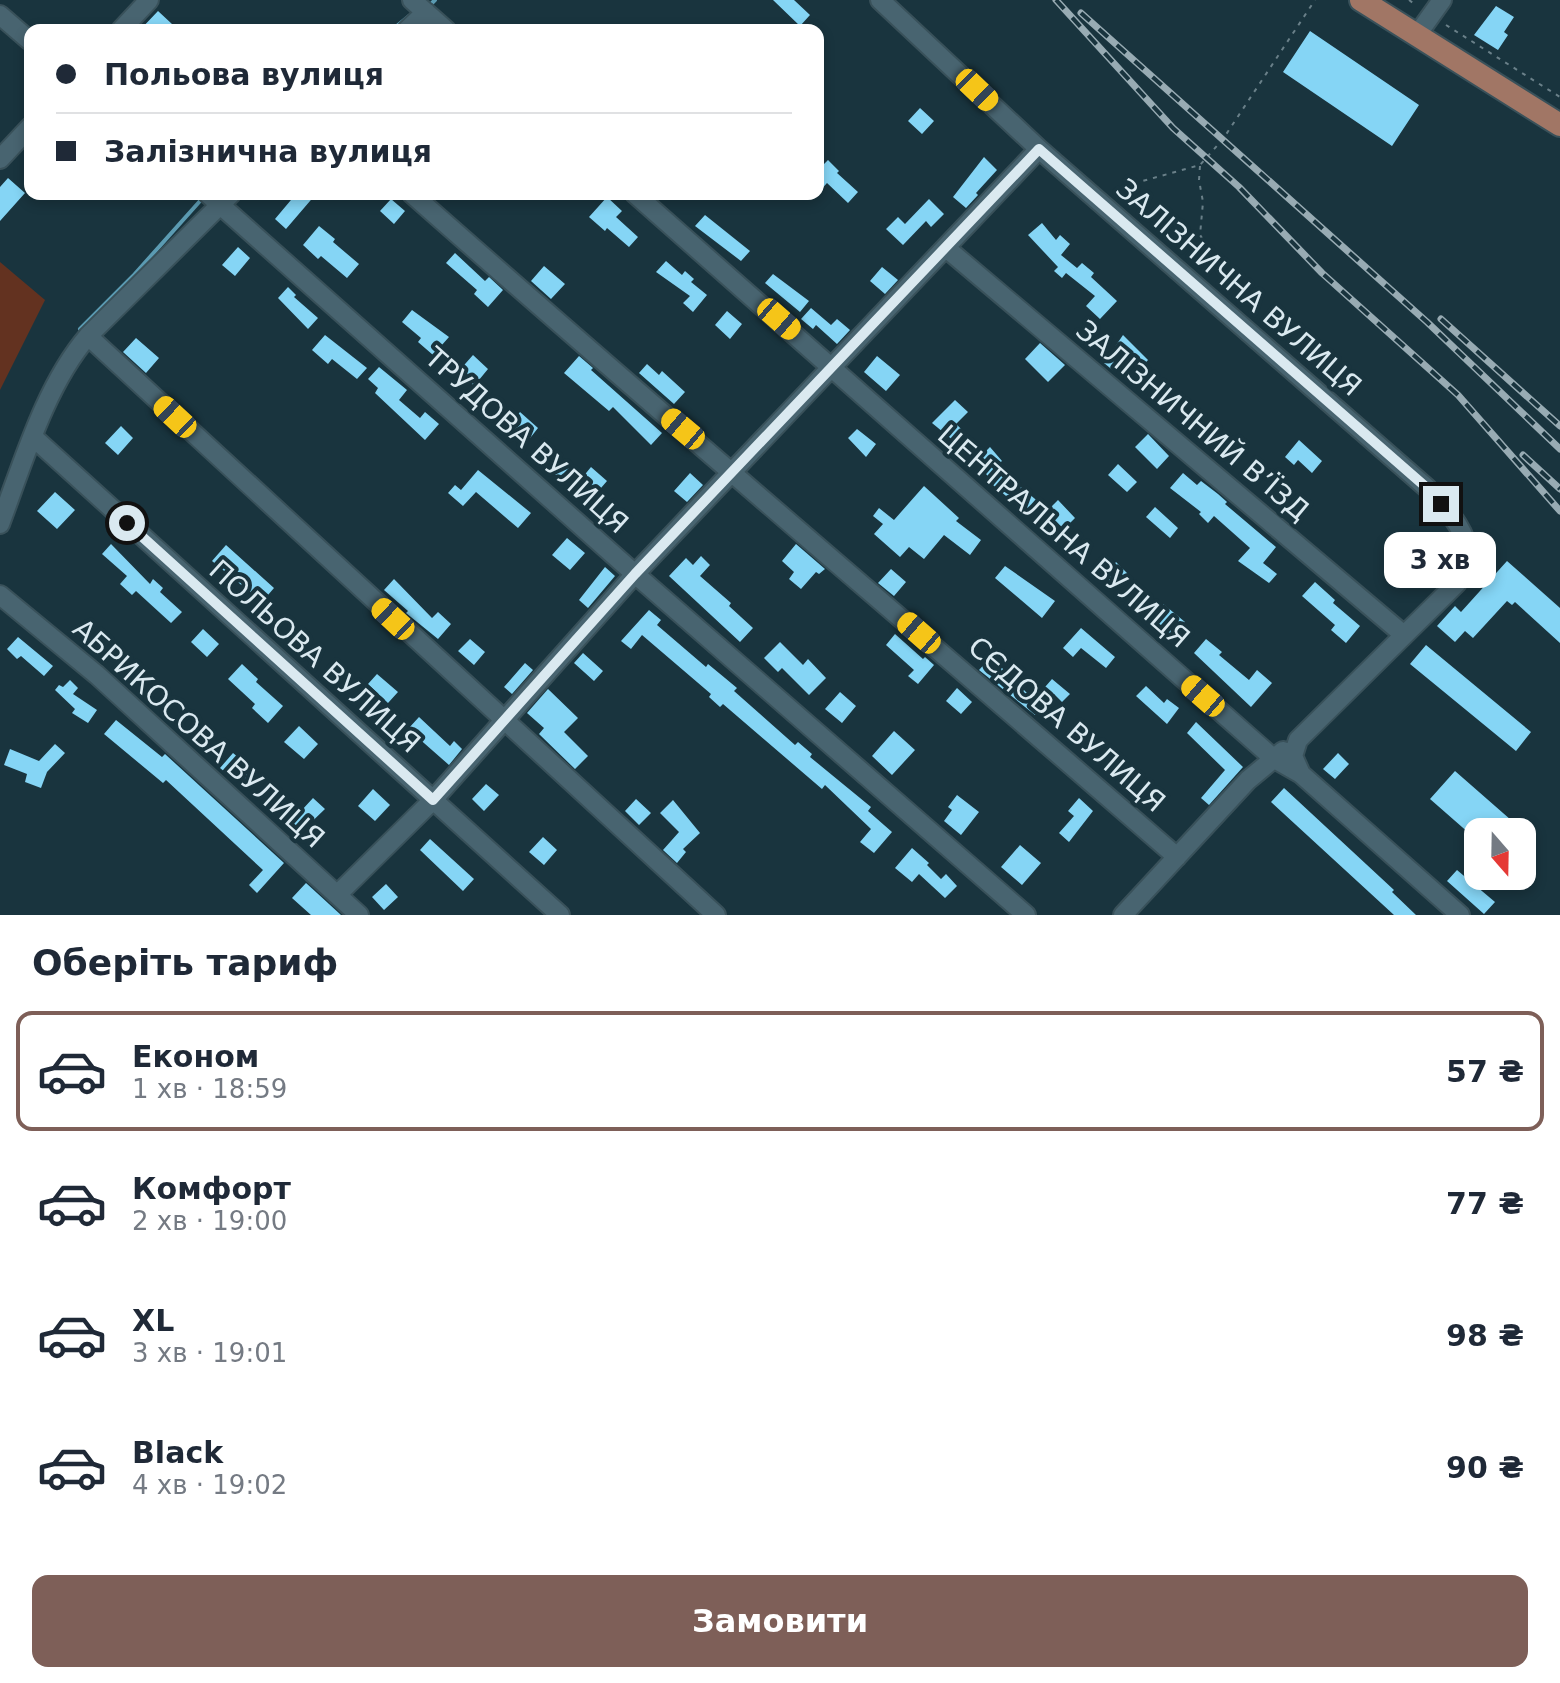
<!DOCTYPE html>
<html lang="uk">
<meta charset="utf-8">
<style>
body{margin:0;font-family:"DejaVu Sans",sans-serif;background:#f6f6f7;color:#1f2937;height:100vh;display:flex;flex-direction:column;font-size:30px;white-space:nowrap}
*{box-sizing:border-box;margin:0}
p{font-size:26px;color:#747a83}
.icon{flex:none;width:44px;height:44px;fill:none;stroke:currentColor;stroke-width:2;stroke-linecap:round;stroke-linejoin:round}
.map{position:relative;height:915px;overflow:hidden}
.drawer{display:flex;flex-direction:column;background:#fff;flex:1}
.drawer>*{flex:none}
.guide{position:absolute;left:24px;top:24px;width:800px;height:176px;border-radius:16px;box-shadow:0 4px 12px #0003;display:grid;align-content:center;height:176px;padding:0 32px;background:#fff}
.needle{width:52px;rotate:160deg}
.tools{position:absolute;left:1464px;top:818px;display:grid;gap:16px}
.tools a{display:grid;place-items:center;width:72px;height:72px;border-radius:16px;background:#fff;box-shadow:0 4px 12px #0003;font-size:40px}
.end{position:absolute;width:36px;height:36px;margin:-18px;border:10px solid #dae9f0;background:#111;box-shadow:0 0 0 4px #111}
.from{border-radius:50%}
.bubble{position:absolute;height:56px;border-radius:16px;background:#fff;box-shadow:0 4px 12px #0003;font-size:26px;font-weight:800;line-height:56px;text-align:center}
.car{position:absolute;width:24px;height:48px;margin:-24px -12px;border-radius:10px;box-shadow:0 0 6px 2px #0007;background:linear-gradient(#f5c518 24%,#345 0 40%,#f5c518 0 76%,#345 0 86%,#f5c518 0)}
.guide b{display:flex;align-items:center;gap:28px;height:76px;font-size:30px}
.guide b+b{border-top:2px solid #e0e1e3}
.guide i{width:20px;height:20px;background:#1f2937}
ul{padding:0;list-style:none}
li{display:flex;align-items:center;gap:24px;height:120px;margin:0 16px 12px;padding:0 16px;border:4px solid transparent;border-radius:16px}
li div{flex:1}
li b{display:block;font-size:30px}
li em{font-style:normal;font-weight:800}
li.selected{border-color:#7e5f58}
li>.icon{width:72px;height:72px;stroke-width:1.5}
h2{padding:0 32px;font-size:36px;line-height:96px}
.primary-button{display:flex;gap:16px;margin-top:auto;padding:16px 32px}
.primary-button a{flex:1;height:92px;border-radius:16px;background:#7e5f58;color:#fff;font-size:32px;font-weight:800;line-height:92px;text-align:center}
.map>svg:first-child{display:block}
.green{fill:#633220}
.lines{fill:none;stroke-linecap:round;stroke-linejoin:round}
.stream{stroke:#5b9bb2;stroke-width:4}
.building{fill:#85d5f5}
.minor-casing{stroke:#39515a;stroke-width:22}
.major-casing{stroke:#39515a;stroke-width:26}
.path{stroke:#6a8089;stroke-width:2;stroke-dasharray:4 6;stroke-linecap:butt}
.minor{stroke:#486470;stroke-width:18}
.major{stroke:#a17665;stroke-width:22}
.rail-casing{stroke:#98abb3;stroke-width:7}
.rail{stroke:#19343e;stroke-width:4;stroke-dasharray:12;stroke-linecap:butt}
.route{stroke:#dae9f0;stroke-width:10}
.labels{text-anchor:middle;stroke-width:8;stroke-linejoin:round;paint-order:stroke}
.street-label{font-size:28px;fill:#dae9f0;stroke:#19343e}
</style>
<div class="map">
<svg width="1560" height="915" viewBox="0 0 1560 915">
<rect width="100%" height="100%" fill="#19343e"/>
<path class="green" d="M0 262 45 300 0 390Z"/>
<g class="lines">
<path class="stream" d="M432 3 435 0
M392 30 409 16
M80 329 133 276 200 201"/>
</g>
<path class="building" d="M773 0H794L810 15 800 26Z
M1496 6 1514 17 1504 32 1508 35 1498 50 1474 35Z
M158 11 172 24 166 30H140Z
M1310 31 1419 105 1392 146 1283 72Z
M920 108 934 121 922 134 908 121Z
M984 157 997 170 976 193 978 195 966 208 953 197Z
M828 160 839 171 837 173 858 192 848 203 827 183 818 193V170Z
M8 178 25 193 0 221V187Z
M296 194H316L286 229 275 219Z
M607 197 622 211 616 217 638 237 629 247 607 228 605 231 589 217Z
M391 199 405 211 394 224 380 211Z
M929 199 944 214 931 227 926 221 903 245 886 229 898 217 905 224Z
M705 215 750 251 741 261 695 226Z
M1042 223 1056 240 1060 235 1070 244 1061 255 1077 268 1082 263 1094 273 1091 277 1117 301 1100 319 1086 306 1095 296 1066 273 1062 278 1054 271 1058 267 1028 235Z
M319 226 335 239 333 242 359 264 347 278 321 256 318 259 303 245Z
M238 247 250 258 235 276 222 265Z
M455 253 485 281 489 277 503 290 488 307 474 294 477 290 446 263Z
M666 261 682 275 685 271 694 279 691 282 707 295 693 312 683 303 690 296 656 272Z
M544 266 565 284 551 299 531 281Z
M882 267 898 280 885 294 870 281Z
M773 274 809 301 800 312 765 283Z
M288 287 296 295 294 297 318 318 308 329 278 298Z
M811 308 831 325 837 319 850 330 837 344 816 325 813 329 801 319Z
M412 310 449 337 433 355 418 342 421 338 402 322Z
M727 311 742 324 730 339 715 325Z
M325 335 367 368 357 379 332 359 328 364 312 350Z
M1123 335 1148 360 1141 368 1128 356 1115 372 1104 363Z
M136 338 159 358 146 373 123 352Z
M1040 343 1065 365 1048 382 1025 359Z
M473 355 488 369 474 386 458 372Z
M579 356 593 368 591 370 662 433 651 445 613 407 609 411 564 373Z
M877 356 900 375 886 391 864 372Z
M647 364 659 375 662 371 685 392 674 404 639 373Z
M379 367 407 390 399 400 420 418 425 412 439 424 425 440 375 393 378 388 368 379Z
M955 400 968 412 956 424 985 452 990 447 1002 461 996 466 1041 504 1031 517 993 485 994 484 971 455 932 423Z
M520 412 538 428 527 442 509 426Z
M121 426 133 438 118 455 105 443Z
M857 429 876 444 866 457 848 438Z
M1148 434 1169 456 1157 469 1135 447Z
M1299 440 1322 461 1312 473 1298 460 1294 465 1285 457Z
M560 459 582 478 591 467 607 481 589 502 550 470Z
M1118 464 1137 482 1127 492 1108 475Z
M478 470 531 513 518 528 476 492 463 506 448 493 455 485 461 490Z
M690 473 703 485 687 502 674 491Z
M1183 473 1197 485 1201 481 1218 494 1227 502 1225 504 1276 547 1263 563 1277 574 1269 583 1238 561 1250 548 1214 516 1208 523 1199 514 1201 512 1170 488Z
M924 486 959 518 956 521 981 540 970 555 944 535 924 559 909 547 900 557 874 534 883 524 873 516 879 508 894 520Z
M55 492 75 510 57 529 37 511Z
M1058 500 1075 518 1064 529 1046 512Z
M1155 507 1178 528 1170 538 1146 517Z
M567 538 585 553 570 570 552 555Z
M1424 543 1443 559 1429 576 1425 572 1413 587 1397 572Z
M111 544 150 584 153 579 163 588 160 592 182 612 171 623 136 591 132 595 120 584 127 576 102 554Z
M796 544 825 569 819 574 816 572 801 589 789 579 794 572 782 561Z
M226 545 274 588 262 602 212 561Z
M701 556 710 565 700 576 731 603 729 606 753 628 740 642 669 576 686 558 693 565Z
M1507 561 1560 608V643L1515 602 1512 605 1507 601 1473 638 1465 631 1455 642 1437 626 1455 606 1461 612Z
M1116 562 1129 575 1115 590 1102 577Z
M1005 566 1055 601 1042 618 995 578Z
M605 567 615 576 588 608 579 600Z
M891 569 906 582 894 596 878 583Z
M394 579 432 618 438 612 451 624 438 639 406 613 408 611 384 590Z
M1315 582 1335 600 1333 603 1360 626 1346 643 1331 630 1335 625 1302 596Z
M1162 603 1185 622 1171 638 1149 619Z
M649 610 661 620 657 625 706 667 708 664 725 678 737 688 734 691 795 745 798 742 812 754 810 757 871 807 868 811 892 832 874 853 860 842 871 829 825 785 822 789 723 704 720 707 709 697 711 694 642 635 631 649 621 641Z
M1081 628 1115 657 1106 668 1081 648 1073 657 1063 648Z
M203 629 219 644 207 657 191 642Z
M895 634 923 659 925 657 934 665 918 684 908 676 914 670 886 645Z
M18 637 53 666 44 676 21 656 17 659 7 649Z
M470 639 485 652 474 665 458 651Z
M1206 639 1222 652 1219 655 1249 680 1257 670 1272 683 1251 707 1194 653Z
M780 642 803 665 808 659 826 678 809 695 782 668 778 672 764 658Z
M1426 645 1531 732 1516 751 1410 664Z
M583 653 603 671 594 681 574 663Z
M991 657 1029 695 1034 690 1039 694 1052 679 1070 694 1062 702 1054 694 1035 715 979 670Z
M525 663 533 670 512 694 504 687Z
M242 664 258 679 256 682 283 706 268 723 252 708 255 704 228 679Z
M377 674 398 692 388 703 368 684Z
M70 680 78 688 73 694 97 710 88 723 72 713 75 709 55 690 59 685 63 687Z
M1146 686 1164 703 1167 699 1179 708 1167 724 1136 696Z
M957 688 972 702 961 714 946 701Z
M548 689 578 718 564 732 588 756 575 769 539 734 544 728 527 713Z
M840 692 856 706 842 723 825 709Z
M419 717 450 746 454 741 462 749 449 765 408 729Z
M116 720 162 757 165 754 284 863 257 893 249 885 263 870 166 780 163 783 104 734Z
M1196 722 1243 767 1209 805 1201 798 1225 770 1187 733Z
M299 726 318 744 304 759 284 742Z
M894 731 915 750 892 775 872 756Z
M55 744 65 753 47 772 41 788 25 782 27 774 4 765 10 749 39 761Z
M233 753 257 773 245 788 220 768Z
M1338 753 1349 764 1335 779 1323 769Z
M1455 771 1511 820 1500 832H1478V841L1430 799Z
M486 784 499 795 484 811 472 799Z
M1284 788 1394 890 1392 892 1416 915H1394L1271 802Z
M373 789 390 805 375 821 358 806Z
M957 795 979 812 961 835 944 821 952 810 948 807Z
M313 798 325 809 300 833 290 823Z
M1079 798 1093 811 1069 842 1059 833 1074 816 1068 811Z
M636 799 651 813 639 825 625 811Z
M673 800 700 833 683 849 686 852 677 863 663 850 679 832 660 813Z
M543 837 557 850 544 865 529 852Z
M430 839 474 879 463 891 420 850Z
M1020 845 1041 863 1022 885 1001 867Z
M912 848 929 863 927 865 941 879 946 874 957 886 945 898 919 874 912 882 895 868Z
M1457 870 1495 902 1484 914 1447 881Z
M306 883 317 893 341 915H311L292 898Z
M386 884 398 897 384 910 372 897Z"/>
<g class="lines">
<defs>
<path id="minor" d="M412 0 446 30
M880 0 1039 149 1427 488C1444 507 1470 531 1468 560 1467 567 1460 576 1457 583L1298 740 1293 756 1301 774
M0 15 30 41
M121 30 149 0
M407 30 426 12
M1417 35 1442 0
M0 159 30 127
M208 194 635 574 1026 915
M412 194C665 418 922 635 1177 857
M635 194 1273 758 1301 774 1460 915
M946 248 1404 635
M88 336 716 915
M33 437 560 915
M0 524C23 463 45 386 88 336L231 194
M0 595 97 675 359 915
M337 895 433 800 635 574 1039 149
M1123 915 1248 780 1283 751"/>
<path id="major" d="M1361 0 1560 125"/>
</defs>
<use href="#minor" class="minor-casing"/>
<use href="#major" class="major-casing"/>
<path class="path" d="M1409 0 1417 6
M1446 25 1560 97
M1200 166 1199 180 1203 202 1200 235 1244 301V305
M1116 193 1139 182 1200 165 1223 139 1315 0"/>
<use href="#minor" class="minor"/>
<use href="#major" class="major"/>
<defs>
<path id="rail" d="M1056 0 1173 128 1239 187 1322 273 1458 395 1560 511
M1081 13 1427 322 1560 449
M1441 319 1560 426
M1523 455 1560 489"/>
</defs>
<use href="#rail" class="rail-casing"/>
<use href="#rail" class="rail"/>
</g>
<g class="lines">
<path class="route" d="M127 523 433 800 635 574 1039 149 1427 488 1441 504"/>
</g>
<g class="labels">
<g class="street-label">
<text transform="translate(1239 287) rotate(41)" y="10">ЗАЛІЗНИЧНА ВУЛИЦЯ</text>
<text transform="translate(1193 420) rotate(40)" y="10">ЗАЛІЗНИЧНИЙ В’ЇЗД</text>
<text transform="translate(527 440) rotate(42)" y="10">ТРУДОВА ВУЛИЦЯ</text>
<text transform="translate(1064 536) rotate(41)" y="10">ЦЕНТРАЛЬНА ВУЛИЦЯ</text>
<text transform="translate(315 656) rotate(42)" y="10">ПОЛЬОВА ВУЛИЦЯ</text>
<text transform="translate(1067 724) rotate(41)" y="10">СЄДОВА ВУЛИЦЯ</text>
<text transform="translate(199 733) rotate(42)" y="10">АБРИКОСОВА ВУЛИЦЯ</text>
</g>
</g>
</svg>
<div class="tools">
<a><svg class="needle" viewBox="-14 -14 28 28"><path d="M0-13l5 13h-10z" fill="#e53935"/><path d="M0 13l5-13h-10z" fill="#747a83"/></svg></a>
</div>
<i class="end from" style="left:127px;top:523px"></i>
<i class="end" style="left:1441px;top:504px"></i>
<div class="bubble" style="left:1384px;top:532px;width:112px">3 хв</div>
<i class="car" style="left:977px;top:90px;rotate:134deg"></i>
<i class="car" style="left:779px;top:319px;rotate:131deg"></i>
<i class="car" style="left:175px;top:417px;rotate:313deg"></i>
<i class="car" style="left:683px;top:429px;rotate:310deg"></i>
<i class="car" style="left:393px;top:619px;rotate:313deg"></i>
<i class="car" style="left:919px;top:633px;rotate:311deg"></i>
<i class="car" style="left:1203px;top:696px;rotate:311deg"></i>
<div class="guide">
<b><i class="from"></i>Польова вулиця</b>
<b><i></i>Залізнична вулиця</b>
</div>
</div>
<section class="drawer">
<h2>Оберіть тариф</h2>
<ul>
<li class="selected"><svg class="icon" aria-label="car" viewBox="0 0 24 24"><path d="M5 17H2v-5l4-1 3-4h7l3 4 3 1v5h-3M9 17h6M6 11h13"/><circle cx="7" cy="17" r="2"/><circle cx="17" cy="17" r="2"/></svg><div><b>Економ</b><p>1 хв · 18:59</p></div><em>57 ₴</em></li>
<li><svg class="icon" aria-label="car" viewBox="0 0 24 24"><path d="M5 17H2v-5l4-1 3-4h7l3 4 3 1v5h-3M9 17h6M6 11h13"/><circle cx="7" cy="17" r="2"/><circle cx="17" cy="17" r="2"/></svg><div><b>Комфорт</b><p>2 хв · 19:00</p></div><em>77 ₴</em></li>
<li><svg class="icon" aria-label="car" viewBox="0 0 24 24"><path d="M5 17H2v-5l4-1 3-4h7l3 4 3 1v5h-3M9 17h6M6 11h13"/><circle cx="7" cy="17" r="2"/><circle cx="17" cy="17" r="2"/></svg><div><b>XL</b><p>3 хв · 19:01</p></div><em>98 ₴</em></li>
<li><svg class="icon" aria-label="car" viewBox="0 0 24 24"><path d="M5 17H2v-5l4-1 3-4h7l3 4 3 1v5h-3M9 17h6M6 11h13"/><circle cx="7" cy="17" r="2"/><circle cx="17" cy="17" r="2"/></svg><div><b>Black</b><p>4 хв · 19:02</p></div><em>90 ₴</em></li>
</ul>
<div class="primary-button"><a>Замовити</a></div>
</section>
